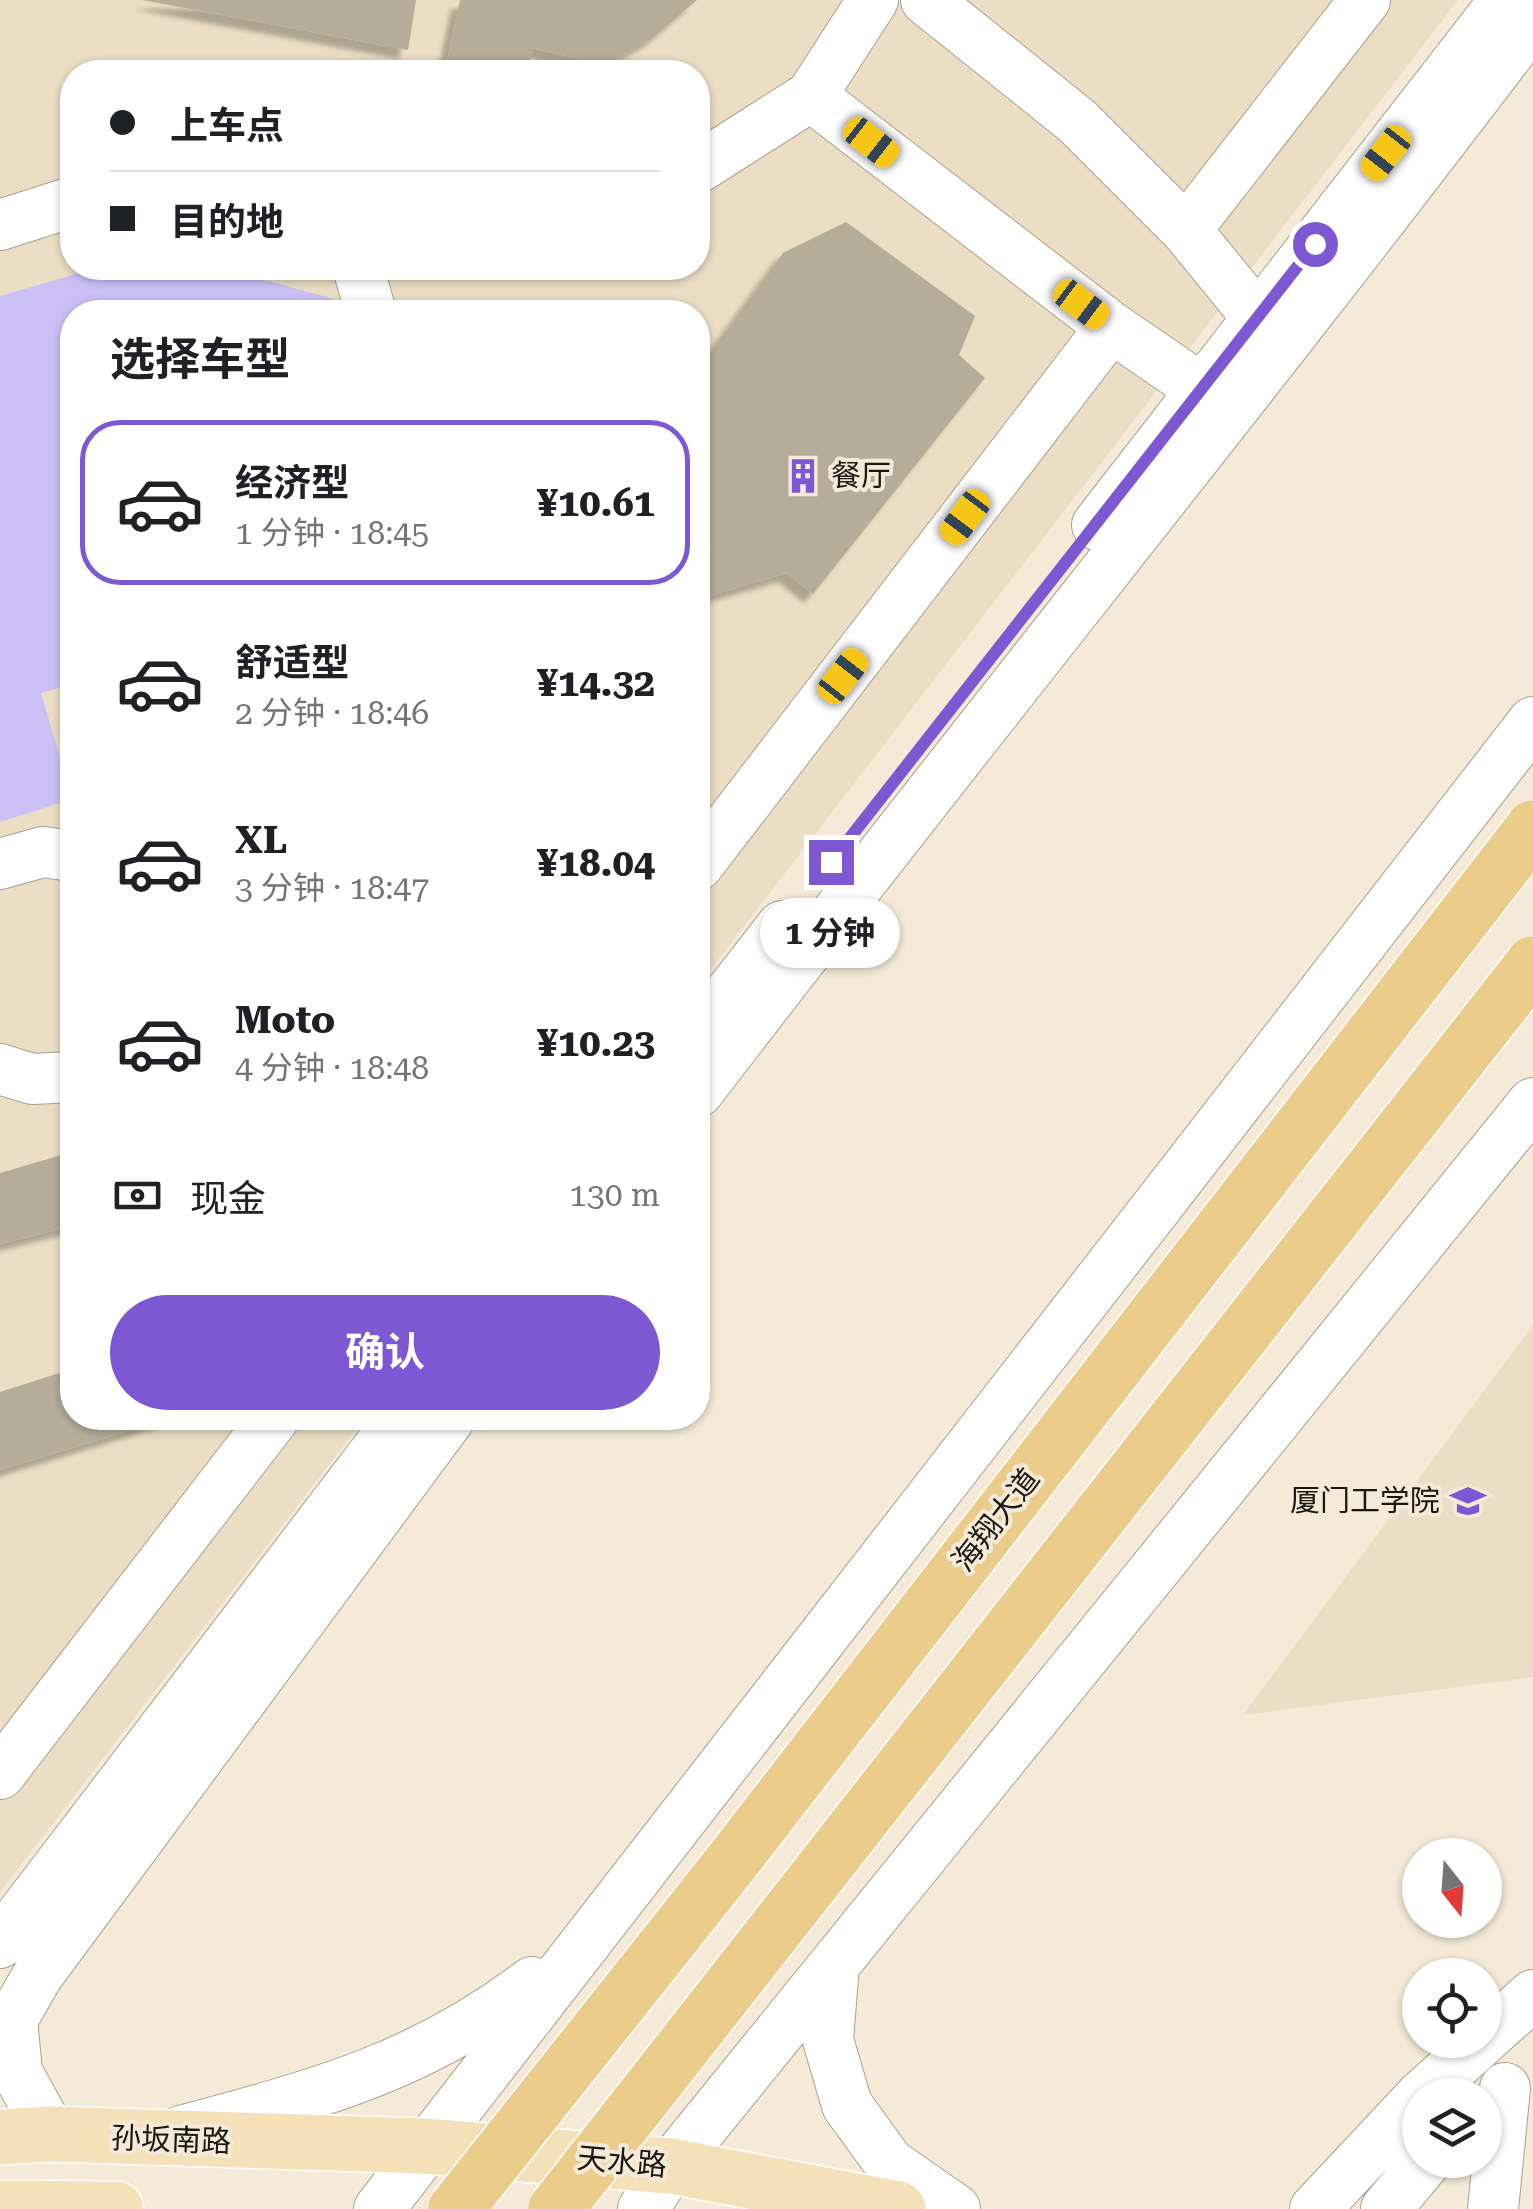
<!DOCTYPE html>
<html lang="zh">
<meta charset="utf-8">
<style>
body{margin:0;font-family:"Roboto Serif","Noto Sans SC",serif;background:#f2f2f2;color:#202124;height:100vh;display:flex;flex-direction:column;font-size:38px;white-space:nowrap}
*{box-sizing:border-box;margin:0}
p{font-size:32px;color:#757577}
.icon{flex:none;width:55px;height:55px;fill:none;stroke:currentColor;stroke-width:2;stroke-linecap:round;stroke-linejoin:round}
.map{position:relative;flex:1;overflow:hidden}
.details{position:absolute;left:60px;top:300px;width:650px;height:1130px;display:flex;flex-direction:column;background:#fff;border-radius:40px;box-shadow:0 2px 8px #0004}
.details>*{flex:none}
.hud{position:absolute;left:60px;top:60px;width:650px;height:220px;border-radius:40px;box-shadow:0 2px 8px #0004;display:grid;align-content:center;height:220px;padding:0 50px;background:#fff}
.needle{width:65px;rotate:163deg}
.fabs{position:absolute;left:1402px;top:1838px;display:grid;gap:20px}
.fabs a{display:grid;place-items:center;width:100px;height:100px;border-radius:50%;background:#fff;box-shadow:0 2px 8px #0004;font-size:50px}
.end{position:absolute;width:45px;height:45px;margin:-22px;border:12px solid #7d58d2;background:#fff;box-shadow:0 0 0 5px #fff}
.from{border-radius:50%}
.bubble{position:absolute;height:70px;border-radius:35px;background:#fff;box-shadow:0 2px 8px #0004;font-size:32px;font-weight:700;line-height:70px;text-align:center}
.car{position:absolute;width:30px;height:60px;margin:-30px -15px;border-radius:12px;box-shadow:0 0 8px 2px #0007;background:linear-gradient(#f5c518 24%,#345 0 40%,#f5c518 0 76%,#345 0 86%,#f5c518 0)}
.hud b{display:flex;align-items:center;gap:35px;height:95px;font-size:38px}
.hud b+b{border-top:2px solid #e0e0e0}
.hud i{width:25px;height:25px;background:#202124}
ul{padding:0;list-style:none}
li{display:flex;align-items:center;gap:30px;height:165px;margin:0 20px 15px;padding:0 30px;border:5px solid transparent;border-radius:40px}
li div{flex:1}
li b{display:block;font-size:38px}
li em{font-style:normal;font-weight:700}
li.on{border-color:#7d58d2}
li>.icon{width:90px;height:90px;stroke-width:1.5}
h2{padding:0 50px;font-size:45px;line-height:120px}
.pay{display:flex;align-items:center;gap:25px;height:110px;padding:0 50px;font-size:38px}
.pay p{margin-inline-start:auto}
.primary-button{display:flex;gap:20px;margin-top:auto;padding:20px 50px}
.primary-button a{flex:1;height:115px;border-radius:60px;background:#7d58d2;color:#fff;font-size:40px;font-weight:700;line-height:115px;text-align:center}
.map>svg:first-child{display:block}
.built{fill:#ebdec4;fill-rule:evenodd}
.green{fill:#ccc1f7}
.building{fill:#b5ac9a;filter:url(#shadow)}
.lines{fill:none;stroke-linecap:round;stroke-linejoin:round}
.minor-casing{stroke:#a9a08e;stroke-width:52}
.major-casing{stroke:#fff;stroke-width:58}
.minor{stroke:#fff;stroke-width:50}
.major{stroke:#f4e0b9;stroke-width:55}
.highway-bridge-casing{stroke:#fff;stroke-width:58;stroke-linecap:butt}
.highway-bridge{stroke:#eccc8b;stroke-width:55}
.route{stroke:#7d58d2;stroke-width:12}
.labels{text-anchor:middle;stroke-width:8;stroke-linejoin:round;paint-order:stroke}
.poi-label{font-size:30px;fill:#1b1811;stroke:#f4ead7;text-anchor:start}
.street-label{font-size:30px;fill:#1b1811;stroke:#f4ead7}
</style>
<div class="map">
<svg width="1533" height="2209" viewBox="0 0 1533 2209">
<defs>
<filter id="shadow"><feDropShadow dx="-9" dy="9" stdDeviation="2.5" flood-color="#0004"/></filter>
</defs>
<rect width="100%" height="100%" fill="#f4ead7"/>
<path class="built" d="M0 0H1458L698 986V312H72V1418H365L0 1892ZM72 72H698V268H72Z
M1533 1325V1677L1243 1715Z"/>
<path class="green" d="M97 268H221L341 301 345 312H72V684L41 693 72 799 0 822V296Z"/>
<path class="building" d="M142 0H416L408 50Z
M460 0H697L654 37 606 65 532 48 528 72H445Z
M846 222 975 316 959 355 985 378 813 594 787 573 698 599V370L783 253Z
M72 1152V1226L0 1244V1173Z
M72 1369V1418H170L0 1470V1392Z"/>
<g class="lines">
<defs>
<path id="minor" d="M926 0 1077 121 1186 230 1257 317
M811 96 873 0
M698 168 811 96 1111 327 1203 390
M0 225 72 202
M1186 230 1365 0
M358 268 371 312
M1097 525 1505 0
M0 864 43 852 72 856
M698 865 1111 327
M698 1034 782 926
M0 1069 32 1079 72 1077
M698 1092C973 733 1260 382 1533 21
M0 1774 274 1418
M0 1943 401 1418
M834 1965 828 2040 847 2105 889 2163 955 2209
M1485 2038 1533 1995
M1422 2095 1483 2040
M181 2131C314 2095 420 2068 532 1982
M51 2134 17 2072 12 2020 38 1975 450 1418
M379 2209 1533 722
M643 2209 671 2166 1533 1103
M1315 2209 1420 2097
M1386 2209 1427 2160
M1493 2209 1505 2088"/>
<path id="major" d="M0 2137 51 2134 424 2146 671 2166 898 2209
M0 2208 116 2209"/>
</defs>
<use href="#minor" class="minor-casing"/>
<use href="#major" class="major-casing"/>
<use href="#minor" class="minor"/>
<use href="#major" class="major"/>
<defs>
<path id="highway-bridge" d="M456 2209 727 1868 1533 828
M556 2209 1533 964"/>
</defs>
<use href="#highway-bridge" class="highway-bridge-casing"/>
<use href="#highway-bridge" class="highway-bridge"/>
</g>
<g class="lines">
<path class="route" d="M831 862 1315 244"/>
</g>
<defs>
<symbol id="building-bare" viewBox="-9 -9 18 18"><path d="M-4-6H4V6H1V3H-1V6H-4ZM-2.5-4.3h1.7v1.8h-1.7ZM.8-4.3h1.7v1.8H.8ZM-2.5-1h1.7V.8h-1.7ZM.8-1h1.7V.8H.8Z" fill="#7d58d2" stroke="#f4ead7" stroke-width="2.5" paint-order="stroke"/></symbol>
<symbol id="university-bare" viewBox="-9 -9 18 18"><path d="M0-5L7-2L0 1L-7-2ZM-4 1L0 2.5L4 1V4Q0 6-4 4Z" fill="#7d58d2" stroke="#f4ead7" stroke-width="2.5" paint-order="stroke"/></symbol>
</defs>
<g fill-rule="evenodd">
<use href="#building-bare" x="778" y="451" width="50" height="50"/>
<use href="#university-bare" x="1443" y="1476" width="50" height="50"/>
</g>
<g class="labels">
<g class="poi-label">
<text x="831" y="486">餐厅</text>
<text x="1440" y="1511" text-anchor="end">厦门工学院</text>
</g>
<g class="street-label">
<text transform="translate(996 1520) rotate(-52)" y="10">海翔大道</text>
<text transform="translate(171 2140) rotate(2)" y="10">孙坂南路</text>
<text transform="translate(622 2162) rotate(5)" y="10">天水路</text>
</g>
</g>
</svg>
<div class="fabs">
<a><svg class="needle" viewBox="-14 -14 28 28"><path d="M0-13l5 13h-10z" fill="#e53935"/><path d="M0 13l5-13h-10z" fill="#757577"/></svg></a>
<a><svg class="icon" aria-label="locate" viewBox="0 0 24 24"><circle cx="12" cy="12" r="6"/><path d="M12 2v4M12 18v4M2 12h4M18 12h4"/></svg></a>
<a><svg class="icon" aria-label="layers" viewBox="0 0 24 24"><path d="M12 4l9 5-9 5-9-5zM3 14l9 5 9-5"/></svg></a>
</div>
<i class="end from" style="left:1315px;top:244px"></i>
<i class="end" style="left:831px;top:862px"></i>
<div class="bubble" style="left:760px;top:898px;width:140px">1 分钟</div>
<i class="car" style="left:871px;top:142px;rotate:128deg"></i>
<i class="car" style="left:1386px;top:153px;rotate:218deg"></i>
<i class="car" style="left:1081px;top:304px;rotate:127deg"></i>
<i class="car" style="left:965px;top:517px;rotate:217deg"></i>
<i class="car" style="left:843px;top:676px;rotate:38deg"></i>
<div class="hud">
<b><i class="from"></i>上车点</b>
<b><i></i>目的地</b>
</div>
<section class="details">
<h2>选择车型</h2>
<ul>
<li class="on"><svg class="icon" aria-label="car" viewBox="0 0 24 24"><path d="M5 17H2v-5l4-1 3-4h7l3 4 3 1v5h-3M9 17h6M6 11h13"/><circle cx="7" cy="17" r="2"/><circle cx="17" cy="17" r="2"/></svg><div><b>经济型</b><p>1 分钟 · 18:45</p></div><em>¥10.61</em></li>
<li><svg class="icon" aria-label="car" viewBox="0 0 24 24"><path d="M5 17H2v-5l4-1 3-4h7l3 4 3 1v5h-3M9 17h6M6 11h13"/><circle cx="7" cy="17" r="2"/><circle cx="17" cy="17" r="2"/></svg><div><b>舒适型</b><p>2 分钟 · 18:46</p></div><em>¥14.32</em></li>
<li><svg class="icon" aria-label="car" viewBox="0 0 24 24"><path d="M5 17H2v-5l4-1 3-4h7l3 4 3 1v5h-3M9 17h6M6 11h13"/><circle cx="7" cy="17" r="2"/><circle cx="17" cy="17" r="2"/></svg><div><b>XL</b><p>3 分钟 · 18:47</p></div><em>¥18.04</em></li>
<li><svg class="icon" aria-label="car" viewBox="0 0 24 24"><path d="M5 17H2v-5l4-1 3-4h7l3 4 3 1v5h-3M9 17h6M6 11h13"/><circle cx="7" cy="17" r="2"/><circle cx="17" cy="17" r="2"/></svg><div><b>Moto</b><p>4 分钟 · 18:48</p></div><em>¥10.23</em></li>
</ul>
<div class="pay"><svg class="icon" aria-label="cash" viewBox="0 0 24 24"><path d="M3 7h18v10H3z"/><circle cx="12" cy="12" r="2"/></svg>现金<p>130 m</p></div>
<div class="primary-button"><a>确认</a></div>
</section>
</div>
